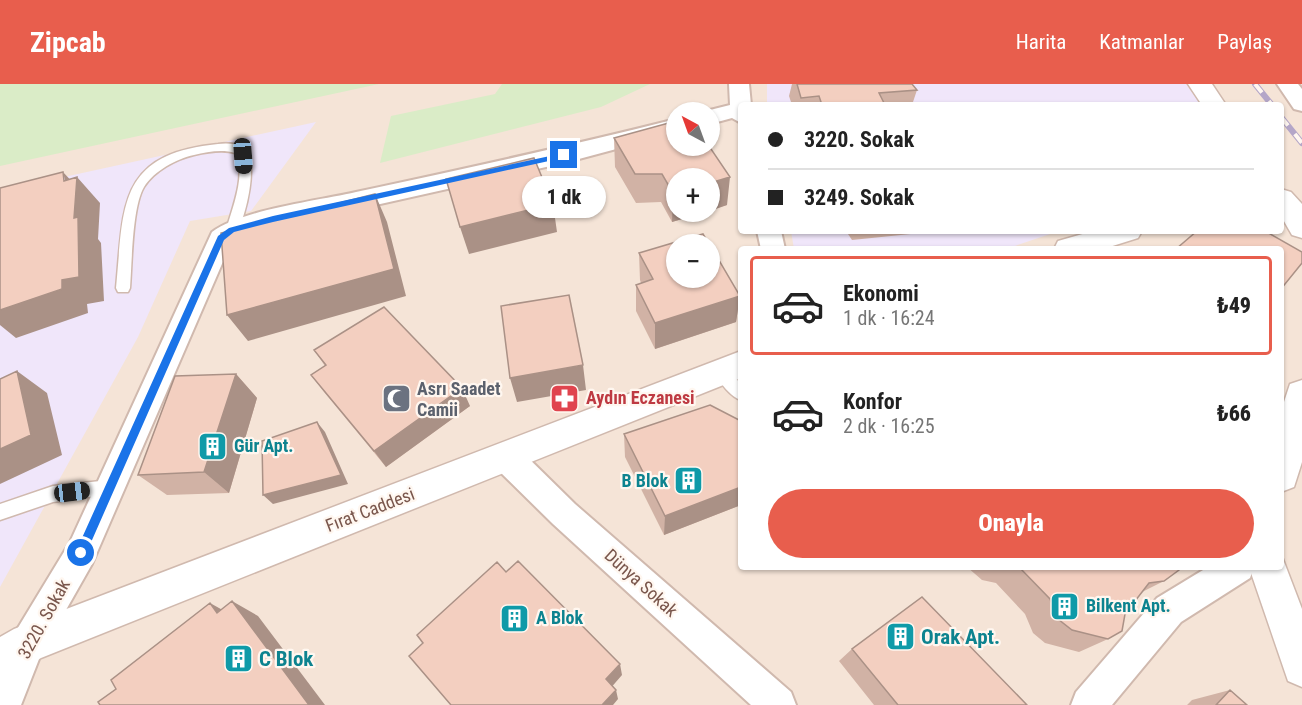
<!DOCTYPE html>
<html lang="tr">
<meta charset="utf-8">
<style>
body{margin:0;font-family:"Roboto Condensed",sans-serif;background:#f2f2f2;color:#222;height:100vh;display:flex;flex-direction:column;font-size:22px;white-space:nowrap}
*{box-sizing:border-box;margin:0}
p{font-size:20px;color:#767676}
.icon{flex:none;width:33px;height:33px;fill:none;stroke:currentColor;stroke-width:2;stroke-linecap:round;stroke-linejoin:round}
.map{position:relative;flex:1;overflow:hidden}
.side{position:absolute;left:738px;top:162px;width:546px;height:324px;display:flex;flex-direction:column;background:#fff;border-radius:6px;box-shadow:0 2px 4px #0004}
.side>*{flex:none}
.guide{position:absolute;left:738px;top:18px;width:546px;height:132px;border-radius:6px;box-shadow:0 2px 4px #0004;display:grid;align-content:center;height:132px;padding:0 30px;background:#fff}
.needle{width:39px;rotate:319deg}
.controls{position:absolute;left:666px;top:18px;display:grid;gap:12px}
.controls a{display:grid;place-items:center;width:54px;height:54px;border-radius:50%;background:#fff;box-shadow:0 2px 4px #0004;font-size:30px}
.end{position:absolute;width:27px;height:27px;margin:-14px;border:8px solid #1a73e8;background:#fff;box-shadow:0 0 0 3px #fff}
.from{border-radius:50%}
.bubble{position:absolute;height:42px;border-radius:21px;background:#fff;box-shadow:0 2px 4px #0004;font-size:20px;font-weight:800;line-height:42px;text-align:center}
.car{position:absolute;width:18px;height:36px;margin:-18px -9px;border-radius:8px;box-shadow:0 0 4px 2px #0007;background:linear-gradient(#222 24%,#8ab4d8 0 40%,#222 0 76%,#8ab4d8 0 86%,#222 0)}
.guide b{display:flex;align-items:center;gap:21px;height:57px;font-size:22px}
.guide b+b{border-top:2px solid #e0e0e0}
.guide i{width:15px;height:15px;background:#222}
ul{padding:10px 0 0;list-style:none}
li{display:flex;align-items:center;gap:18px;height:99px;margin:0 12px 9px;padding:0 18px;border:3px solid transparent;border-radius:6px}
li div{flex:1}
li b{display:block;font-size:22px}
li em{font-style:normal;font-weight:800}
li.on{border-color:#e85e4d}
li>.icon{width:54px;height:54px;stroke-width:1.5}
.button{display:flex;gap:12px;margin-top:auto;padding:12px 30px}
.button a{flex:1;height:69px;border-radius:36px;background:#e85e4d;color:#fff;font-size:24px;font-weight:800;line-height:69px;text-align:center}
header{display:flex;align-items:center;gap:36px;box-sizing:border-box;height:84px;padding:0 30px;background:#e85e4d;color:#fff}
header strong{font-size:28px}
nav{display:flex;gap:33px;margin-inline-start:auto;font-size:21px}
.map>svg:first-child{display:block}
.residential{fill:#f5e4d7;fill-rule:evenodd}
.education{fill:#f0e6fa}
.green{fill:#daecc7}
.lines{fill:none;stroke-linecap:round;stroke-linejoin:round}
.service-casing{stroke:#d0b9ae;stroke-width:3}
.minor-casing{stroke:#d0b9ae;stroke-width:4}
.tertiary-casing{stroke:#d0b9ae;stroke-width:3}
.service{fill:#fff;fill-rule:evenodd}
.minor{fill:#fff;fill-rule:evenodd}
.tertiary{fill:#fff;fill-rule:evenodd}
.rail-casing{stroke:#b4a6c8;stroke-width:6}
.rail{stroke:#fff7f0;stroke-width:4;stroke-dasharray:11;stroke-linecap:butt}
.wall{fill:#d1b2a5}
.shaded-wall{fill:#aa9186}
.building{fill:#f3cfc0;stroke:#aa9186;stroke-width:1.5}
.route{fill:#1a73e8}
.labels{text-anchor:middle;stroke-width:4.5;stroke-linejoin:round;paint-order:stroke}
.worship-label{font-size:18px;font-weight:bold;fill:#5b616d;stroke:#fff7f0;text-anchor:start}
.health-label{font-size:18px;font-weight:bold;fill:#be3a42;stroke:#fff7f0;text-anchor:start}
.culture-label{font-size:18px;font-weight:bold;fill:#0d838f;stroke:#fff7f0;text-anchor:start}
.street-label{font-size:18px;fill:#79564c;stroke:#fff7f0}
.near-culture-label{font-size:21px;font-weight:bold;fill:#0d838f;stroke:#fff7f0;text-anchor:start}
</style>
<header>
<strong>Zipcab</strong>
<nav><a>Harita</a><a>Katmanlar</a><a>Paylaş</a></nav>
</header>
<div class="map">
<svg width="1302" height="621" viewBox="0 0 1302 621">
<rect width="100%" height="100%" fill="#fdf3e9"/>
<path class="residential" d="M0 0H1302V621H0ZM741 21H1281V147H741ZM676 28H710V62H676ZM676 94H710V128H676ZM676 160H710V194H676ZM741 165H1281V483H741Z"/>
<path class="education" d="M767 0H1186L1201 21H767Z
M316 38 251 127 190 137 138 253 0 503V107Z
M791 147H1059L1006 165H794Z"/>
<path class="green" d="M0 0H379L0 82Z
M502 0H650L601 23 380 79 391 32 495 10Z"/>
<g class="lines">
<defs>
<path id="service" d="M218 60C225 59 235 59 242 63 261 75 245 133 237 149H227L226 146C232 125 247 89 235 69 222 65 207 68 194 71 176 75 154 87 144 103 132 123 132 180 130 204L128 208H118L116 204C124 122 117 70 218 60Z
M722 283 727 285 741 300V316C731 313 720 299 715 289L717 285Z
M110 396 116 398 118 403 116 408 110 410 53 418 0 436V420L53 402Z"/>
<path id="minor" d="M729 0H749L751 21H741V39L732 34 710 40V28H702L730 21Z
M1277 0H1298L1302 5V27L1294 25Z
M676 35V49L564 79 273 144 240 153 231 159 92 480 41 570 21 621H0V585L16 547 70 458 212 148C244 125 317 117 356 108 463 85 570 62 676 35Z
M757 147H781L785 165H761Z
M506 360 517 363 575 420 791 608 796 621H751L553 440 495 383 491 373 495 363Z
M1208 483H1254L1250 494 1181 538 1112 621H1071L1076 608 1157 514Z"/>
<path id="tertiary" d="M1188 0H1212L1226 21H1202Z
M1281 105 1291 108 1302 120V154L1292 151 1281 132Z
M1093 147H1142L1138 154 1103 165H1054L1058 157Z
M741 267V294L41 574 0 596V553L14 545Z
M1302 296V378L1294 403 1281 408V327L1290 300Z
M1281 470 1302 525V603L1288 597 1249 483H1281Z"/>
</defs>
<use href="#service" class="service-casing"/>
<use href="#minor" class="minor-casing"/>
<use href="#tertiary" class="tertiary-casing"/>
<use href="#service" class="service"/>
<use href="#minor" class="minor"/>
<use href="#tertiary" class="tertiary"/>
<defs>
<path id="rail" d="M1255 0 1272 21
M1281 33 1302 59"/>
</defs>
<use href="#rail" class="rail-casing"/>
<use href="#rail" class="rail"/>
</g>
<path class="wall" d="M792 0H912L917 6 912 21H792L789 12Z
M614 54 727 121 672 138 661 118 636 119 615 83Z
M846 147H940L852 156Z
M639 169 740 212 736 238 655 265 636 227V201L641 199 640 196Z
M314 266 470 322 386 383 324 308 311 291 325 282Z
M236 290 257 314 229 409 167 411 138 391Z
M741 337V421L664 451 625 373 624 350Z
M967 483H1180L1164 497 1142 508 1125 530 1108 555 1079 568 1045 559 1033 549 1025 530 996 499 982 496Z
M852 565 1027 621H874L839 577Z
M1230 606 1247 621H1187L1192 616Z"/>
<path class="shaded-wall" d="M63 88 77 103V93L100 119 98 155 101 159 104 217 87 220 88 229 16 254 0 241V226L62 196 74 134Z
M730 93 727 121 710 127V99Z
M676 108V128H706L672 138 673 109Z
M375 110 387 138 406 212 248 257 227 231Z
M553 120 557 148 469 170 460 143Z
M740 212 736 238 655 265V239Z
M583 281 586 306 517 318 510 294Z
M17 287 47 309 62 371 0 400V365Z
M236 290 257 314 229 409 204 388Z
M462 304 470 322 386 383 374 367Z
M317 338 325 348 348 400 273 420 263 411Z
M741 403V421L664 451 665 432Z
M232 517 258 532 325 621H309Z
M210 519 237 534 217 529Z
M620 580 622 591 609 606 606 595Z
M616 606 618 615 613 621H602Z"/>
<path class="building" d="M797 0H912L917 6 879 9 885 21H822L819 12 801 14Z
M676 37V62H709L730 93 710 99V94H676V108L673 109 662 90H635L614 54Z
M534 74 553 120 460 143 446 95Z
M63 88 64 97 77 93 74 134 78 133 79 193 62 196V205L0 226V104Z
M375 110 394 185 227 231 221 149Z
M1197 147H1265L1302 168V179L1281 205V165H1176Z
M703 150 709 160H676V194H710V161L740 212 655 239 636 201 653 195 639 169Z
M569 211 583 281 510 294 501 222Z
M384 223 462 304 374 367 311 291 326 281 314 266Z
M17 287 31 351 0 365V295Z
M236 290 204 388 138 391 175 292Z
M710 321 741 337V403L665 432 624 350Z
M317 338 341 391 263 411 262 357Z
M518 477 620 580 606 595 616 606 602 621H451L409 572 423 559 417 551 497 478 506 488Z
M1019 483H1180L1179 486 1164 497 1149 499 1125 530 1122 547 1108 555 1072 546 1058 535 1050 515Z
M922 513 1027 621H898L852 565Z
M232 517 309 621H100L98 618 116 605 111 596 210 519 217 529Z
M1230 606 1247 621H1216Z"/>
<path class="route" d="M564 69 567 73 273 138 234 148 224 156 85 472H77V465L218 152 229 144 273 132Z"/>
<defs>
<symbol id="pharmacy-square" viewBox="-11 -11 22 22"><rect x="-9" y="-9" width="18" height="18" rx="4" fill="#e0444e" stroke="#fff7f0"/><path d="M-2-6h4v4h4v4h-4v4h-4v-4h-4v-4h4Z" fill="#fff"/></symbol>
<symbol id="mosque-square" viewBox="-11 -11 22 22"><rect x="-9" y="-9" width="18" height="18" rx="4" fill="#6b7280" stroke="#fff7f0"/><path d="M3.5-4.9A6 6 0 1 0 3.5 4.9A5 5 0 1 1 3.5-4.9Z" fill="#fff"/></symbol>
<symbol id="building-square" viewBox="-11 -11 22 22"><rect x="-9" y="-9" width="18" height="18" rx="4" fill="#0f9aa8" stroke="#fff7f0"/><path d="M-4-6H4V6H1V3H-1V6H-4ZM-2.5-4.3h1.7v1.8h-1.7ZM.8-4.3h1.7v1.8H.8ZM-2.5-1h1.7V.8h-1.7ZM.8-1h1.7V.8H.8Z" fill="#fff"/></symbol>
</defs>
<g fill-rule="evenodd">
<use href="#pharmacy-square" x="548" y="298" width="33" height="33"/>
<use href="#mosque-square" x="380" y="298" width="33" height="33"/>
<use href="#building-square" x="196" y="346" width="33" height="33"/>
<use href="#building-square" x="672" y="380" width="33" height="33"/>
<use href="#building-square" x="1048" y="506" width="33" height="33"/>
<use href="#building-square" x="498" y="518" width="33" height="33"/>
<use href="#building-square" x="884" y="536" width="33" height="33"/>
<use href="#building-square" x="222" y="558" width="33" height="33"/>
</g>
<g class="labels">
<g class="worship-label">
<text x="417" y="311">Asrı Saadet<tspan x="417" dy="21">Camii</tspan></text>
</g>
<g class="health-label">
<text x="586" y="320">Aydın Eczanesi</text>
</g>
<g class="culture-label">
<text x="234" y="368">Gür Apt.</text>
<text x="668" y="403" text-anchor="end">B Blok</text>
<text x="1086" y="528">Bilkent Apt.</text>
<text x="536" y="540">A Blok</text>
</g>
<g class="street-label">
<text transform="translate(370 426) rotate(-21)" y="6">Fırat Caddesi</text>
<text transform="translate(641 499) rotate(42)" y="6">Dünya Sokak</text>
<text transform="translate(44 535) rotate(-61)" y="6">3220. Sokak</text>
</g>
<g class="near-culture-label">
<text x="921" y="560">Orak Apt.</text>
<text x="259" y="582">C Blok</text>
</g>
</g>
</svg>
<div class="controls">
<a><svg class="needle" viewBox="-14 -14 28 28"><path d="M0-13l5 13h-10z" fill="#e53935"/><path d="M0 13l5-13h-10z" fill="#767676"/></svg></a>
<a>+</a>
<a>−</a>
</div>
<i class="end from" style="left:81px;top:469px"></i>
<i class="end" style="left:564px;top:71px"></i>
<div class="bubble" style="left:522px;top:92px;width:84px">1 dk</div>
<i class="car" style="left:243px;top:72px;rotate:176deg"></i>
<i class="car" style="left:72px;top:408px;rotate:83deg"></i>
<div class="guide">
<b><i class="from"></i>3220. Sokak</b>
<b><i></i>3249. Sokak</b>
</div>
<section class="side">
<ul>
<li class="on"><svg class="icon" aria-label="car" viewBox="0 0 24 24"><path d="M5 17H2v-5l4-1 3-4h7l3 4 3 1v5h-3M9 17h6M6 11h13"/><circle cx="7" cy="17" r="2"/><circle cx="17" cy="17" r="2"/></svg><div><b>Ekonomi</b><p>1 dk · 16:24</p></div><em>₺49</em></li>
<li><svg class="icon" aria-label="car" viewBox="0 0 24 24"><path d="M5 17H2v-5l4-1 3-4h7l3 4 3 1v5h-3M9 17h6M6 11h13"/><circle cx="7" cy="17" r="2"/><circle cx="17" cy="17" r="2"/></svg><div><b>Konfor</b><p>2 dk · 16:25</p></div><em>₺66</em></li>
</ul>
<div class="button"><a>Onayla</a></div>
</section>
</div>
